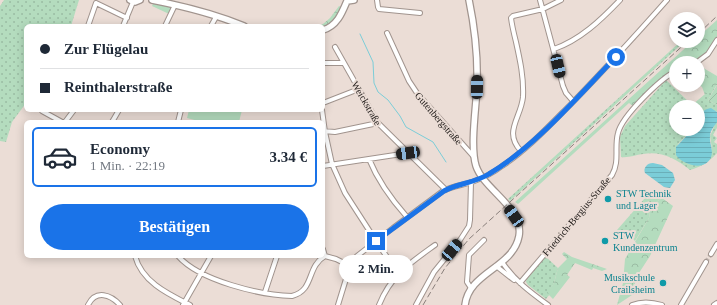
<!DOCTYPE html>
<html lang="de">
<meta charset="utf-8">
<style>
body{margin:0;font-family:Georgia,serif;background:#f6f6f7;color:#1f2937;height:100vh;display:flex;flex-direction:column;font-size:15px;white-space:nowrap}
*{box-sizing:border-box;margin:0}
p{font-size:13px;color:#747a83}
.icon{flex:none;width:22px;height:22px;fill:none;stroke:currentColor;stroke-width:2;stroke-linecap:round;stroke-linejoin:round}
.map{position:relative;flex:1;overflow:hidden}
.side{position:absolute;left:24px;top:120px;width:301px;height:138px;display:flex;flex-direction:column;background:#fff;border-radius:6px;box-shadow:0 2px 10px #0003}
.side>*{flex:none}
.guide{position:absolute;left:24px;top:24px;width:301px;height:88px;border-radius:6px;box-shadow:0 2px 10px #0003;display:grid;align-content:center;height:88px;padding:0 16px;background:#fff}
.tools{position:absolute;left:669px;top:12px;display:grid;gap:8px}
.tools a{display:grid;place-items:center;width:36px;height:36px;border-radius:50%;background:#fff;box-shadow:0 2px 10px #0003;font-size:20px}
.end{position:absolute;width:18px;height:18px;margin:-9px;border:5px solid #1a73e8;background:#fff;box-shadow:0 0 0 2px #fff}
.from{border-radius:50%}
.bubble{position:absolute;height:28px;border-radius:14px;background:#fff;box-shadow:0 2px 10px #0003;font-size:13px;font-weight:700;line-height:28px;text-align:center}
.car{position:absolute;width:12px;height:24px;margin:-12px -6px;border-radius:5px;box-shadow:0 0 3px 1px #0007;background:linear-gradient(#222 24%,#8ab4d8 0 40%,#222 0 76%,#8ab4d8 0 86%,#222 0)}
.guide b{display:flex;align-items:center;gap:14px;height:38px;font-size:15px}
.guide b+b{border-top:1px solid #e0e1e3}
.guide i{width:10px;height:10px;background:#1f2937}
ul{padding:7px 0 0;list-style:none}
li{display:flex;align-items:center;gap:12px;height:60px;margin:0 8px 6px;padding:0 8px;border:2px solid transparent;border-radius:6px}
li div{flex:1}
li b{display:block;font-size:15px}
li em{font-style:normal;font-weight:700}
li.selected{border-color:#1a73e8}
li>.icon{width:36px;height:36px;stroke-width:1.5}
.primary-button{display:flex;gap:8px;margin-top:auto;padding:8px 16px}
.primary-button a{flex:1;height:46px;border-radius:24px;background:#1a73e8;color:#fff;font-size:16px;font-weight:700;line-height:46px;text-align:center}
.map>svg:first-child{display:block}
.grass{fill:url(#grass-dots)}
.forest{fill:url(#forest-crowns)}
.garden{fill:url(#garden-furrows)}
.pitch{fill:#b4dcbe}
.water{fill:url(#water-rules)}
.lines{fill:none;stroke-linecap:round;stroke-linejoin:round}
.stream{stroke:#7bcdd8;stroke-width:1}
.street-tunnel{stroke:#c2b6b0;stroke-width:4;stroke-dasharray:4 2;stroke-linecap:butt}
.street-casing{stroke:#a1948e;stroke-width:6}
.secondary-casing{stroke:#a1948e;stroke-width:8}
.street{stroke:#fff;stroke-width:4}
.secondary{stroke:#fff;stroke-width:5.5}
.rail{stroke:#897f7b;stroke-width:1;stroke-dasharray:6 3;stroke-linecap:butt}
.route{stroke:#1a73e8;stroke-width:5}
.culture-dot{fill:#0f9aa8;stroke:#ebddd6;stroke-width:1.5}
.labels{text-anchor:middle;stroke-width:4;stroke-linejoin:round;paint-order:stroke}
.street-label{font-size:10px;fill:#1e1917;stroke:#ebddd6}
.culture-label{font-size:10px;fill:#0d838f;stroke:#ebddd6;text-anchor:start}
</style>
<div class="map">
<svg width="717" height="305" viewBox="0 0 717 305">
<defs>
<pattern id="grass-dots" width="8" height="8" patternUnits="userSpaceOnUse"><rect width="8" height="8" fill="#b4dcbe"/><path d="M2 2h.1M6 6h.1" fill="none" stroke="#9abca3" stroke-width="1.8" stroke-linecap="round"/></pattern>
<pattern id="forest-crowns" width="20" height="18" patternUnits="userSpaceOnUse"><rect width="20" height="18" fill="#b4dcbe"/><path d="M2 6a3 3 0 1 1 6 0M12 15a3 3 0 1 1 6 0" fill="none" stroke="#9abca3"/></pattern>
<pattern id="garden-furrows" width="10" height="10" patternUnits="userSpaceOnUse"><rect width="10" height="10" fill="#b4dcbe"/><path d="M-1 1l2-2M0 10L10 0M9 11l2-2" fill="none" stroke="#9abca3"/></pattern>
<pattern id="water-rules" width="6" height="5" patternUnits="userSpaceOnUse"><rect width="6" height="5" fill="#7bcdd8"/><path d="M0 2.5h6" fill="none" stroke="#6aafb9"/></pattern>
</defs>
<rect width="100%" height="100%" fill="#ebddd6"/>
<path class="grass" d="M4 0H79L71 26H26V103L12 122 6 142 0 141V6Z
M681 41H685L510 201 508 199Z
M666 80 692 105 717 84 708 100 717 105V112L716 111 705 110 698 118V107H676V129H693L678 144 676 152 701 165 709 160 712 149 710 136 717 120V128L713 135 717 138 714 142 717 144V153C709 162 701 167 690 170 676 159 662 151 643 154 635 155 629 158 621 157L620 137 625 126Z
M652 190 662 198 651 206 649 218 635 241 633 239 635 237 633 235 631 237 629 235 626 240 617 230Z
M545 256 558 268 554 283 548 293 550 294 546 299 528 285 526 282 527 277Z"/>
<path class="forest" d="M154 2 170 5 172 8 169 13H167L152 6Z
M339 6 342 7 331 23 324 27 317 26 323 24 330 18Z
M717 20V37L706 53 694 63H676V70L634 107 629 103 518 204 515 202 693 41H698V37Z
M698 66H700L717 76V85L705 95 702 87 699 85 702 80 698 75Z
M662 198 673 206 650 256 637 276 632 295 617 305 623 283 625 259 649 218 651 206Z
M564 252 572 257 607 269 602 271 593 268 592 270 575 263 567 275 570 277 553 299 547 293 554 283 558 268 567 259 562 254Z"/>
<path class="garden" d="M717 85V105L708 100Z"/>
<path class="pitch" d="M189 110H242L239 122H202L187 118Z"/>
<path class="water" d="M711 108 717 112C717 115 717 119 717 122 715 126 710 130 710 136 709 143 714 150 711 157 705 172 683 165 676 155V147L693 129H698C698 119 699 110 711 108Z
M653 163 662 165 673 173 675 180 670 188 664 187 645 173C643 168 647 163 653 163Z"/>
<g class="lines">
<path class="stream" d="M360 34 373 62 374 83 378 92 388 100 400 116 406 127 433 142 446 162"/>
<path class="street-tunnel" d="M706 262 711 254"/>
<defs>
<path id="street" d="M377 0 378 7 379 9 420 13
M540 0 563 86 566 93 573 101
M88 26 96 3 127 18
M123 26 133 2
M165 26 175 5
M211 26 216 17
M387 33 409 81 417 93 474 157
M335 47 378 123 446 190
M554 49C580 40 601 20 620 0
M323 63H343
M696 63 708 54 717 40
M323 103 359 89
M43 110 42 111 62 122
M322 110 325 132 332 164 345 193 376 241 398 273
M65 122 74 110
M112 122 119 110
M178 122 181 110
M323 131 335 132 378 123
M521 151C503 132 521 118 523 97 524 78 520 60 516 42 514 34 512 26 511 18L513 16 543 9 561 0
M369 159C378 181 391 199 407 217
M323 166 408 153
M323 249 325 256
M711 254 717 244
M135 256C142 282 168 294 190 305
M178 256C200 281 260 295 292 296 315 290 306 267 325 256L336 259 350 266
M502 262C514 280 530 292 548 305
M496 266 514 280
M520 283 612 175C620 161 614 148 618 133 622 116 660 79 676 71
M471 288 467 282 469 255 484 240
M265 292 277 256
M88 305C96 289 111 295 120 305
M183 305 211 256
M338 305 350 266 357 256 393 228 443 191C452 186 463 185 472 182 483 178 493 173 502 166 528 149 550 125 572 103 605 69 636 35 667 0
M379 305C391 275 410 263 435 245
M416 305 434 272 460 240 469 226 470 220 471 182
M632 305C642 301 652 302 662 305
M681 305 706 262
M714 305 717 303"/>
<path id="secondary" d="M130 0 135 2 140 0
M152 0C183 6 215 14 244 26
M323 30C337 26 342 13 347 1L354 0
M465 305C469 272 513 268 519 236 524 208 484 190 476 166 470 147 476 108 477 87 478 57 475 29 469 0"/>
</defs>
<use href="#street" class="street-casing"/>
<use href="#secondary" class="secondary-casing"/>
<use href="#street" class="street"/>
<use href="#secondary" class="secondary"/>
<path class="rail" d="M698 34 717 16
M423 305 445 268 469 239 688 41"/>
</g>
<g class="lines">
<path class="route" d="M376 241 444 191C458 183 475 183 489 174 537 145 577 97 616 57"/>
</g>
<g class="culture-dot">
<circle cx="608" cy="199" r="4"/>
<circle cx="605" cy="241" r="4"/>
<circle cx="663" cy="283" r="4"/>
</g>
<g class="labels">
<g class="street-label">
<text transform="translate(367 103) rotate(60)" y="4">Weickstraße</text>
<text transform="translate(439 118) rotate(49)" y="4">Gutenbergstraße</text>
<text transform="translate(576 216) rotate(-50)" y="4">Friedrich-Bergius-Straße</text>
</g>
<g class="culture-label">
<text x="616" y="197">STW Technik<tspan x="616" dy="12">und Lager</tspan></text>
<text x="613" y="239">STW<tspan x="613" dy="12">Kundenzentrum</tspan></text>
<text x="655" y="281" text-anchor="end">Musikschule<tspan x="655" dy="12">Crailsheim</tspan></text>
</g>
</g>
</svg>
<div class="tools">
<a><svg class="icon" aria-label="layers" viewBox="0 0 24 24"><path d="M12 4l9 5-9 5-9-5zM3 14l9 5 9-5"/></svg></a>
<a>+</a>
<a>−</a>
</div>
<i class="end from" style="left:616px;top:57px"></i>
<i class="end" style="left:376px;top:241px"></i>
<div class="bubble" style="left:339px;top:255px;width:74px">2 Min.</div>
<i class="car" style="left:558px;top:66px;rotate:167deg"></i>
<i class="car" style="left:477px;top:87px;rotate:1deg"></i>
<i class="car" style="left:408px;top:153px;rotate:262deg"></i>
<i class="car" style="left:514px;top:216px;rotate:324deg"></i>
<i class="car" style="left:452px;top:250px;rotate:40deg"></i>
<div class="guide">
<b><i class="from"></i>Zur Flügelau</b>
<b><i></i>Reinthalerstraße</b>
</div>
<section class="side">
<ul>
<li class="selected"><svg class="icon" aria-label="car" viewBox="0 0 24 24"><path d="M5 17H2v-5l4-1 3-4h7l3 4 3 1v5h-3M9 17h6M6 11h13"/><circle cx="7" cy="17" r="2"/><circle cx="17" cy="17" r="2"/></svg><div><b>Economy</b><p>1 Min. · 22:19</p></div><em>3.34 €</em></li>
</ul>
<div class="primary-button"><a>Bestätigen</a></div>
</section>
</div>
